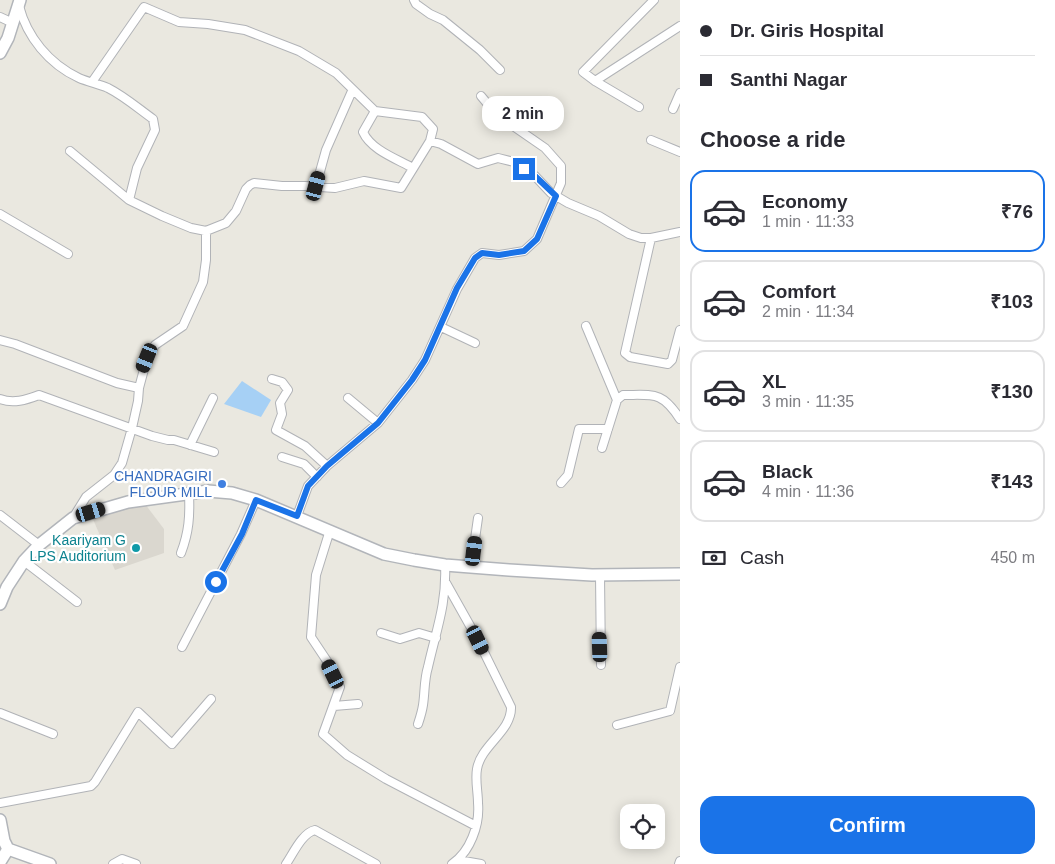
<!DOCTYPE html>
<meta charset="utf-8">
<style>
body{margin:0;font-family:Helvetica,sans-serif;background:#f2f2f3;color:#2b2b33;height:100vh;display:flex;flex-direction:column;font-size:19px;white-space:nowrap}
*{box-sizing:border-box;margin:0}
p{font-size:16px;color:#7c7c81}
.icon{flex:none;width:28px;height:28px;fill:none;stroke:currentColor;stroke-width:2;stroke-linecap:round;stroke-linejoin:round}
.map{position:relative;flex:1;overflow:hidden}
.drawer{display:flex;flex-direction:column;background:#fff;width:375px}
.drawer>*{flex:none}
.top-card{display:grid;align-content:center;height:110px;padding:0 20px;background:#fff}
.buttons{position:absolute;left:620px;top:804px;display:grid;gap:10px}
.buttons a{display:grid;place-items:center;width:45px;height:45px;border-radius:10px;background:#fff;box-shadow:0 2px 12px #0003;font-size:25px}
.end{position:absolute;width:22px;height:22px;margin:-11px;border:6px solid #1a73e8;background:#fff;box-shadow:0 0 0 2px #fff}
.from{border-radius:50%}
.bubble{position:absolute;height:35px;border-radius:15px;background:#fff;box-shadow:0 2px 12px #0003;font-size:16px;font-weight:600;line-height:35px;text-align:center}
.car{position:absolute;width:15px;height:30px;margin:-15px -8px;border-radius:6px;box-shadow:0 0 4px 1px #0007;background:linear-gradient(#222 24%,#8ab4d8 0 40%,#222 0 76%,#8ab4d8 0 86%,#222 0)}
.top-card b{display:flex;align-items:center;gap:18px;height:48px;font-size:19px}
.top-card b+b{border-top:1px solid #e1e1e2}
.top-card i{width:12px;height:12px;background:#2b2b33}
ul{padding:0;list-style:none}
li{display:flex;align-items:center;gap:15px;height:82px;margin:0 10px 8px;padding:0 10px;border:2px solid #e1e1e2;border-radius:15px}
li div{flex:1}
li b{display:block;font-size:19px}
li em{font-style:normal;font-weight:600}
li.active{border-color:#1a73e8}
li>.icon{width:45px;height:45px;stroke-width:1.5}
h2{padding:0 20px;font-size:22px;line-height:60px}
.pay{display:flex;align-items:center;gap:12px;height:55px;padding:0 20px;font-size:19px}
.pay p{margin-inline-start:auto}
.primary-button{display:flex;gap:10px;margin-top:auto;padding:10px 20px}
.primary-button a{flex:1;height:58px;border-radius:15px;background:#1a73e8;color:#fff;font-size:20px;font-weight:600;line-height:58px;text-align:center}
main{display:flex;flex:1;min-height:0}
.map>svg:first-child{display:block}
.education{fill:#dad7cf}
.water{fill:#a6d0f5}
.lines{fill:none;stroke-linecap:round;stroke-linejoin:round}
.street-casing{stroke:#b1b3b7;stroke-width:10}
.secondary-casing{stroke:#b2b5ba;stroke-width:14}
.street{stroke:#fff;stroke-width:8}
.secondary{stroke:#fff;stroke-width:11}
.route{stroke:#1a73e8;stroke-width:6}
.shop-dot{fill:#3f7fe0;stroke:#fff;stroke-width:2}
.culture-dot{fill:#0f9aa8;stroke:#fff;stroke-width:2}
.labels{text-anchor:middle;stroke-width:4.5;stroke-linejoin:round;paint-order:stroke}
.shop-label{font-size:14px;fill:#366cbe;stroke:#fff;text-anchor:end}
.culture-label{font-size:14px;fill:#0d838f;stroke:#fff;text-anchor:end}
</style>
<main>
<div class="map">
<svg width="680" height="864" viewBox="0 0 680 864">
<rect width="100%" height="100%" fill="#eae8e0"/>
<path class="education" d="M142 500 164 529V553L115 570 92 517Z"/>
<path class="water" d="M242 381 271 400 261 417 224 404Z"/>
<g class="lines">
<defs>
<path id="street" d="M414 0 416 4 430 14 443 20 480 50 500 70
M19 6C27 37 49 64 79 78 88 82 99 84 108 88 124 96 139 109 153 119L155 130 137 168 129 200 162 216 191 228 206 231 226 223 236 211 246 189 250 185 254 183 282 186H305L335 188 364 181 401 188 430 141 441 144 478 164 498 158 514 162 535 176 551 193 568 203 599 216 629 234 641 238H651L680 232
M0 17 13 23
M595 81 680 26
M92 82 144 7 179 22 208 24 245 30 299 51 336 73 375 111 422 117 433 129 430 141
M639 107 595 81 583 72 654 0
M673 109 680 93
M375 111 363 132C371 150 397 159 413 168
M651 140 680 152
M70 151 129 200
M316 186 326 150 352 91
M0 214 68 254
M651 238 625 353 630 357 668 364 672 360 680 330
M586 326 617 400
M441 327 475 343
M0 340 15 344 117 383 139 388
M272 379 282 382 288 390 280 403 282 414 276 430 305 446 327 466
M348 398 378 423
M0 399C13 404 26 400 39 395L152 436 168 440H174L214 452
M190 445 213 398
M602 448 617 400 623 395C654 395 662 391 680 419
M282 457 304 464 317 477
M561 483 568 475 579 429H608
M0 515 39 545
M297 516 308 486 327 466 378 423 412 380 425 360 457 289 475 258 482 253 499 255 524 251 537 239 561 183V166L545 148 496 114 481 96
M73 518 86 497 114 475 122 463 132 428 138 401 139 388 147 358 155 345 183 326 203 282 206 260V231
M330 530 316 575 311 637 327 661 340 687 323 734 347 755 386 779 476 826
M181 553C189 532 190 516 189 493
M24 561 77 602
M471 567 478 518
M600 575 601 665
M446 583 478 640 511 707C512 731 481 745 477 769 475 780 478 792 478 803 480 825 470 852 452 864
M381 633 400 639 419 633 436 638
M182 647 241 534 256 500
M334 706 358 704
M0 713 53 734
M418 724C420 718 422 712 423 705 425 692 424 680 428 667 436 631 447 603 445 565
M617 725 670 711 680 667
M0 803 91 786 95 782 138 712 172 744 211 699
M458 860 481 864
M113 864 122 859 136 864
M286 864C293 854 302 833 315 830L376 864
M679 864 680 861"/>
<path id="secondary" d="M0 53 8 38 20 0
M0 604 7 587 24 561 39 545 73 518 128 502 208 491 232 493 256 500 384 554 414 560 445 565 509 570 592 575 680 574
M0 820 4 841 8 849 50 864
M0 862 8 849"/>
</defs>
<use href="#street" class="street-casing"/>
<use href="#secondary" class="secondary-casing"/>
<use href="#street" class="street"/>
<use href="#secondary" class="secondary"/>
</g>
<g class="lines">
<path class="route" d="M216 582 242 534 256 500 297 516 308 486 327 466 378 423 412 380 425 360 457 288 475 258 482 253 499 255 524 251 537 239 556 196 535 176 524 169"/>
</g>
<circle class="shop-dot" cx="222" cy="484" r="5"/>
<circle class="culture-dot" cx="136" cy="548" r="5"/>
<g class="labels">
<g class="shop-label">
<text x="212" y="481">CHANDRAGIRI<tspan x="212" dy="16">FLOUR MILL</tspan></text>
</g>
<g class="culture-label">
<text x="126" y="545">Kaariyam G<tspan x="126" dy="16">LPS Auditorium</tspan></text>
</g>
</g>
</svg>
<div class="buttons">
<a><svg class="icon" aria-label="locate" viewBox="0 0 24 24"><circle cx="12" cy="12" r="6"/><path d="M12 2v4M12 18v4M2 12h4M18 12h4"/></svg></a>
</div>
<i class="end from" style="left:216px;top:582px"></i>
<i class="end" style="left:524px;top:169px"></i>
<div class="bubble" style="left:482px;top:96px;width:82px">2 min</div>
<i class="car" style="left:316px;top:186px;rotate:15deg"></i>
<i class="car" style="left:147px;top:358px;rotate:202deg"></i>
<i class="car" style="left:91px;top:512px;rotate:73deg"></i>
<i class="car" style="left:474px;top:551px;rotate:7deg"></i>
<i class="car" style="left:478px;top:640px;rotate:154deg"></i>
<i class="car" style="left:600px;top:647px;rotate:358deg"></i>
<i class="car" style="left:333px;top:674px;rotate:334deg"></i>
</div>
<section class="drawer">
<div class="top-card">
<b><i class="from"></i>Dr. Giris Hospital</b>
<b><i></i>Santhi Nagar</b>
</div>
<h2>Choose a ride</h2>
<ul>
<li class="active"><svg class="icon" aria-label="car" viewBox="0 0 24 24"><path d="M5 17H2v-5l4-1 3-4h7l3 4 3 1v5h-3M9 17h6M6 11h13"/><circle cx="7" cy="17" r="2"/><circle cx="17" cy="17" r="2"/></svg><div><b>Economy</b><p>1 min · 11:33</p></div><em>₹76</em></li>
<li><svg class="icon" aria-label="car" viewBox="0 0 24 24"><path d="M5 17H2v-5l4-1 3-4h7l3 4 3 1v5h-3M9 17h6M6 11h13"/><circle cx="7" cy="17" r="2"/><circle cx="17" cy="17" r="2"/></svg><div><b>Comfort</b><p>2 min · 11:34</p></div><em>₹103</em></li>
<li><svg class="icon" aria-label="car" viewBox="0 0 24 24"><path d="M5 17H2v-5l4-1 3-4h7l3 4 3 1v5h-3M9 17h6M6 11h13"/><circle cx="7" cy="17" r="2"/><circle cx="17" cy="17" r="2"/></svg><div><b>XL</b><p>3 min · 11:35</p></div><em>₹130</em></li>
<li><svg class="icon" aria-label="car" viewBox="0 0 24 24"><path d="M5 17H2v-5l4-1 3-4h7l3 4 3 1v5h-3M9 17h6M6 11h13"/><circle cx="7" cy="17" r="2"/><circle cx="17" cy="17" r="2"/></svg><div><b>Black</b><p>4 min · 11:36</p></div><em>₹143</em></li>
</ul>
<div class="pay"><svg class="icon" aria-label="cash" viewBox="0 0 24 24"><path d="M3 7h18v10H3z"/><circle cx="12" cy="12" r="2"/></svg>Cash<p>450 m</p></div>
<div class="primary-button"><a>Confirm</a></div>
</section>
</main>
